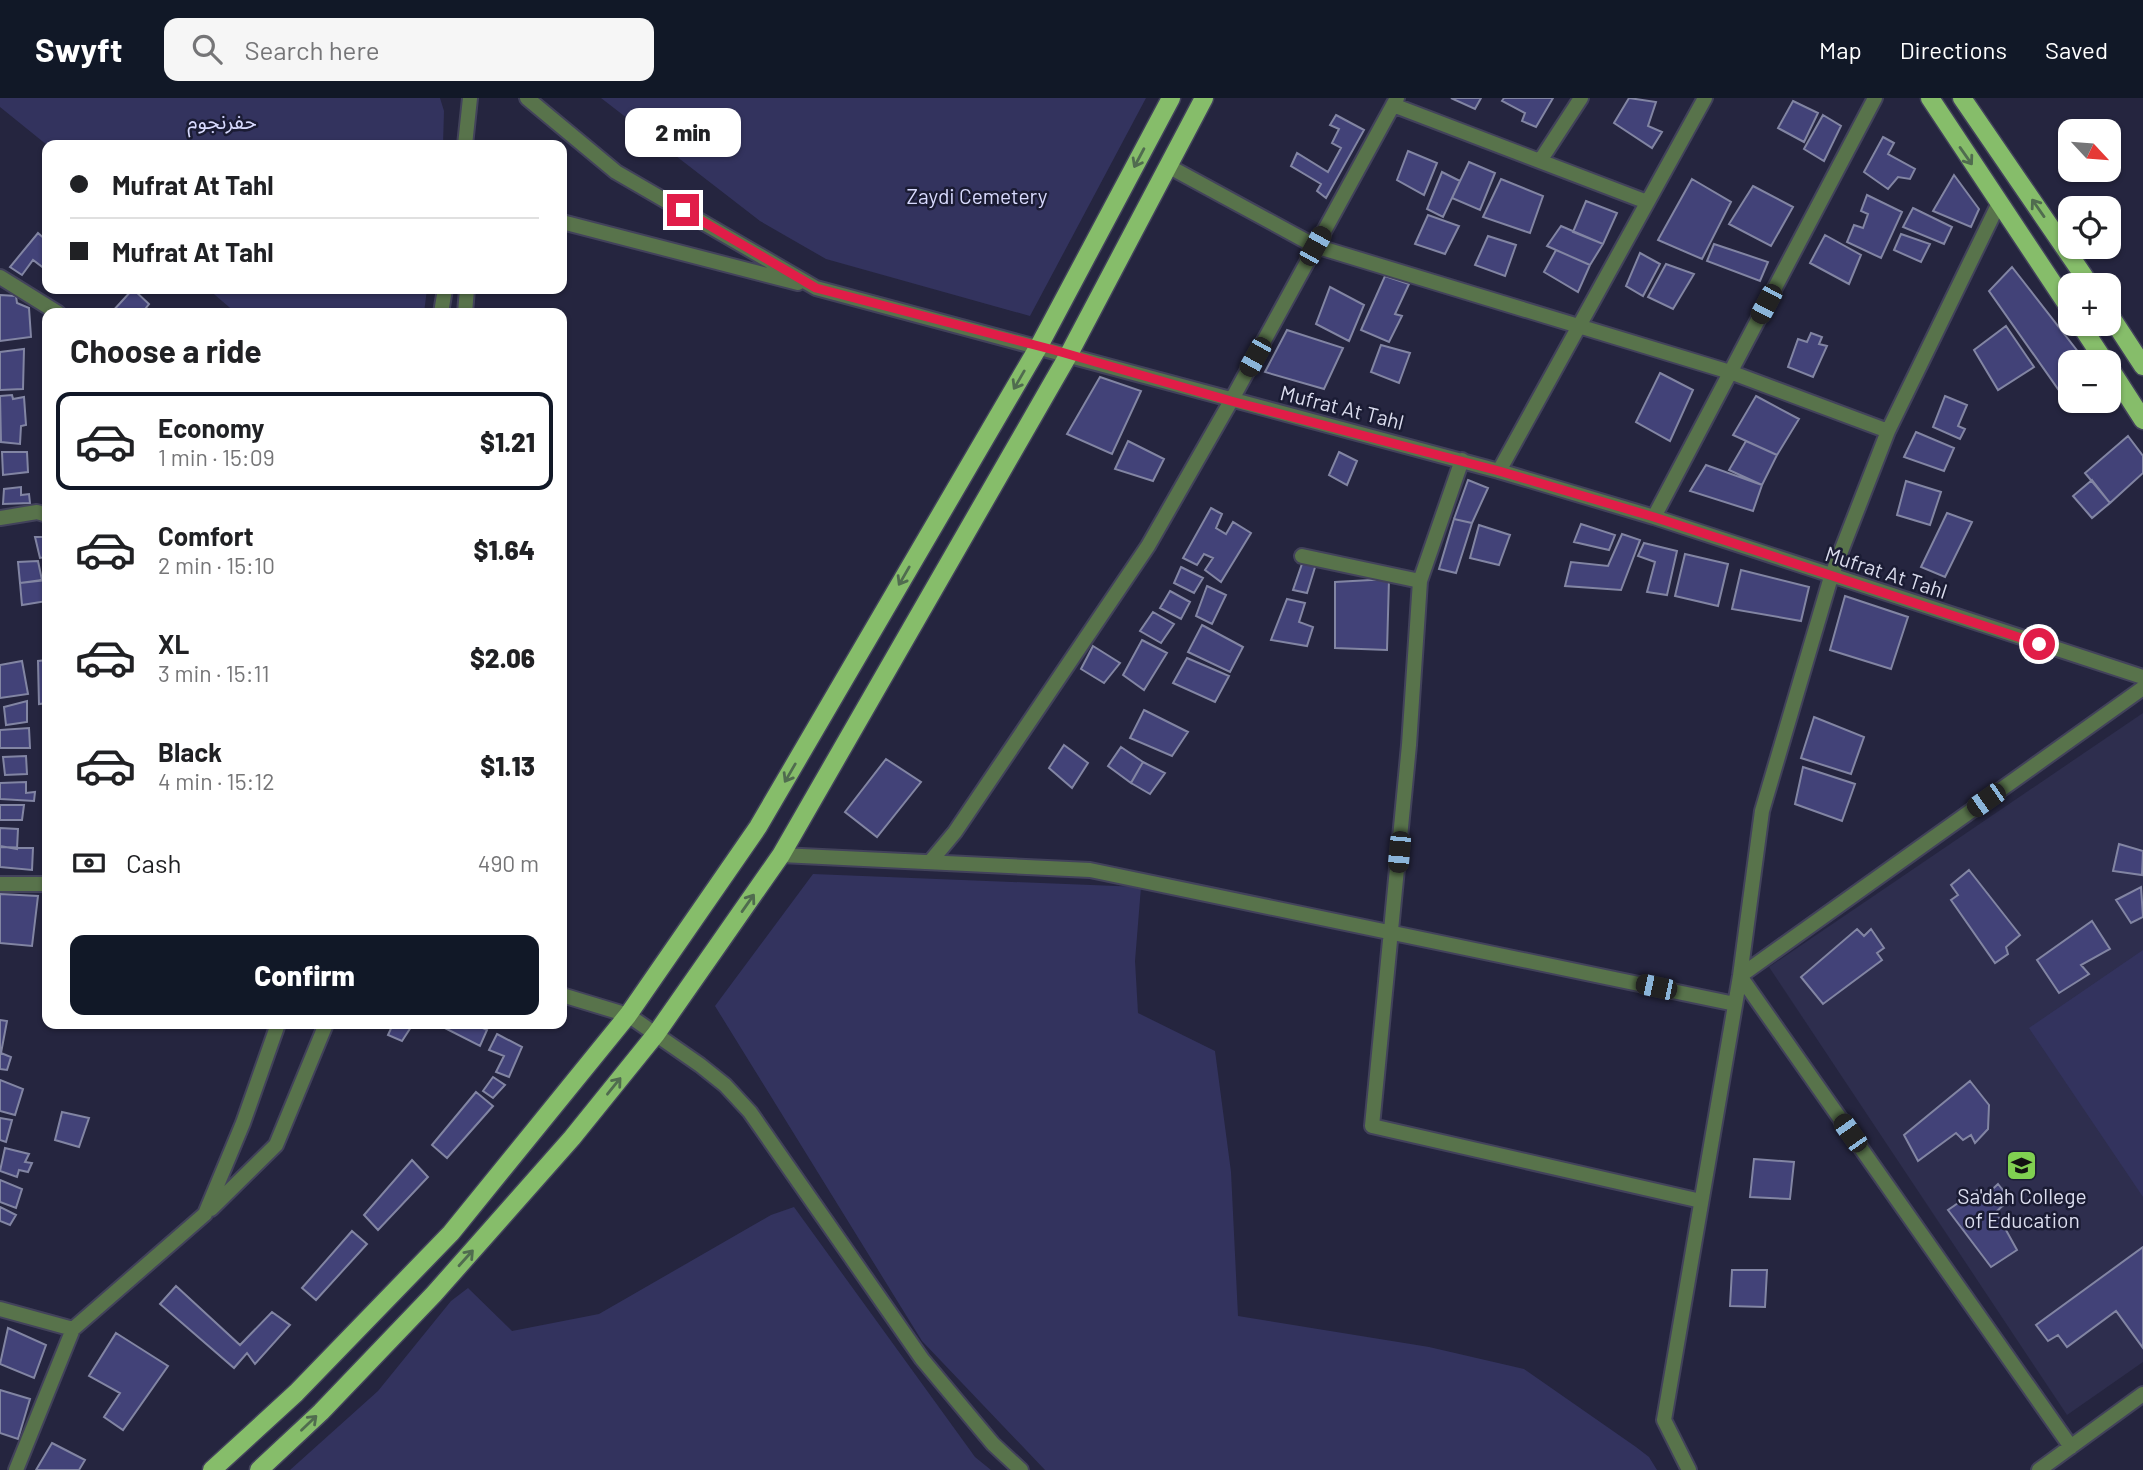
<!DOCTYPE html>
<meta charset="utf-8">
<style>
body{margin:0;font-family:Barlow,"Noto Sans Arabic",sans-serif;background:#f6f6f6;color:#202124;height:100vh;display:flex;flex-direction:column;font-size:26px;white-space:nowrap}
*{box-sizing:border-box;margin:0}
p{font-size:23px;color:#757577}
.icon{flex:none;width:38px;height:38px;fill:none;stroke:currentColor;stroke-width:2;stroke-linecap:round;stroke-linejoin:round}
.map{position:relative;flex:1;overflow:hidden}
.panel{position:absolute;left:42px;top:210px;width:525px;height:721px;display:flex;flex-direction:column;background:#fff;border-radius:14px;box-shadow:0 2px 5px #0004}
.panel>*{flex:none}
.top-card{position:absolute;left:42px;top:42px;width:525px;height:154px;border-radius:14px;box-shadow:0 2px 5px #0004;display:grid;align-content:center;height:154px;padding:0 28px;background:#fff}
.needle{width:46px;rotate:116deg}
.buttons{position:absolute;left:2058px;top:21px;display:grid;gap:14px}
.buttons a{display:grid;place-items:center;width:63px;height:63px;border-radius:14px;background:#fff;box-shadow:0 2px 5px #0004;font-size:35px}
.end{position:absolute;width:32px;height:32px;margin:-16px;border:9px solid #e11d48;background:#fff;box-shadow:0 0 0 4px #fff}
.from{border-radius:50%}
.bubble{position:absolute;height:49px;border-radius:14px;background:#fff;box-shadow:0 2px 5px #0004;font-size:23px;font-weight:800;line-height:49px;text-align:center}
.car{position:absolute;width:21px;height:42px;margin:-21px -10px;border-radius:9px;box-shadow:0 0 5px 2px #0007;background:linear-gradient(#222 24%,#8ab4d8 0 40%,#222 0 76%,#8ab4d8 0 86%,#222 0)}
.top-card b{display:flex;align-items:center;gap:24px;height:66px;font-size:26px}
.top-card b+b{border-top:2px solid #e0e0e0}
.top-card i{width:18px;height:18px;background:#202124}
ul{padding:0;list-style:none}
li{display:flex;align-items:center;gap:21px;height:98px;margin:0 14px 10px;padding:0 14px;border:4px solid transparent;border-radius:14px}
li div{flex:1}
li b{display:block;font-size:26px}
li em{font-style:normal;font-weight:800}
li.current{border-color:#111827}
li>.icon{width:63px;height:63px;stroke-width:1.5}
h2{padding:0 28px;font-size:32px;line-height:84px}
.pay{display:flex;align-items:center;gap:18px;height:77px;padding:0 28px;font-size:26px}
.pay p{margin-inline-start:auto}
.action{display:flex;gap:14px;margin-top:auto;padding:14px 28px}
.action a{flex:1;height:80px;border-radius:14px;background:#111827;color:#fff;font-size:28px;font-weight:800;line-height:80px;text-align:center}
header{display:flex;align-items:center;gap:42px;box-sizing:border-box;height:98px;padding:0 35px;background:#111827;color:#fff}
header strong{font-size:33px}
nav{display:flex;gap:38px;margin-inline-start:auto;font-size:24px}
.search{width:490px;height:63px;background:#f6f6f6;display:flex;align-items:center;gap:18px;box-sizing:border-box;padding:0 24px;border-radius:14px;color:#757577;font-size:26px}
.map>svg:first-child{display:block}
.built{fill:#2e2e4e}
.green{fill:#33335e}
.building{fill:#424278;stroke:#8285a3;stroke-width:2}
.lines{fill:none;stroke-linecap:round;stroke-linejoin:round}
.street-casing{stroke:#42425b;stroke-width:18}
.primary-casing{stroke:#42425b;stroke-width:21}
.street{stroke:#58734b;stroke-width:14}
.primary{stroke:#86bd6a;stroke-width:18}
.oneway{stroke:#506c4f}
.route{stroke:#e11d48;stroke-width:9}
.labels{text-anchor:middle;stroke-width:5;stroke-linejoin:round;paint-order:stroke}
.park-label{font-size:21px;fill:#d8dafd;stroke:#1b1c34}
.street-label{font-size:21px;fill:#dbddee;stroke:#1b1c34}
.poi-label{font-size:21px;fill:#dbddee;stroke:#1b1c34}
</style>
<header>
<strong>Swyft</strong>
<div class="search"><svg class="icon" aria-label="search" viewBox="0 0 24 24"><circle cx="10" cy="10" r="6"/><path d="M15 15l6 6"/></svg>Search here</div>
<nav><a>Map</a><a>Directions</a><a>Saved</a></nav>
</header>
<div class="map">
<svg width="2143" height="1372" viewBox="0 0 2143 1372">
<rect width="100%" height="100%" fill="#25253f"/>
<path class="built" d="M2143 615V1264L2067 1317 1769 869Z"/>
<path class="green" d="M0 0H440L444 13 443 47H47L0 9Z
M601 0H1146L1030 218 826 161 760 123Z
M208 191H427L424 215H236Z
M813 776 1141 789 1135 863 1138 915 1215 953 1231 1074 1238 1218 1429 1249 1524 1271 1636 1349 1649 1359 1657 1372H1045L922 1243 715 908Z
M2143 852V1099L2029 930Z
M794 1109 975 1359 991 1372H290L378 1293 451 1203 468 1190 512 1233 599 1216 771 1117Z"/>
<path class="building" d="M1451 0H1481L1475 11Z
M1504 0H1553L1536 29 1522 23 1525 15 1502 3Z
M1629 0 1656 4 1648 28 1662 34 1652 50 1614 25Z
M1793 3 1818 15 1804 44 1778 30Z
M1336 17 1364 32 1326 100 1317 93 1321 86 1291 68 1297 55 1328 74 1341 50 1332 45 1339 31 1330 27Z
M1823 17 1841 28 1824 63 1804 51Z
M1883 39 1894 45 1888 56 1915 71 1910 81 1898 79 1888 91 1864 74Z
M1408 53 1437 65 1424 97 1397 82Z
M1469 64 1495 75 1480 112 1452 100Z
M1442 74 1460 83 1443 119 1427 111Z
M1954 77 1979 111 1971 129 1933 113Z
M1501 81 1543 98 1530 135 1483 119Z
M1692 81 1731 104 1702 161 1658 142Z
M1753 88 1793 109 1771 148 1729 126Z
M1867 97 1902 114 1881 160 1847 144 1854 127 1863 130 1868 116 1861 113Z
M1586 103 1617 115 1603 146 1573 134Z
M1913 110 1952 129 1944 146 1903 129Z
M1428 117 1459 128 1445 156 1415 146Z
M1561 128 1603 146 1590 167 1547 148Z
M38 135 47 143V168L45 171 33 162 22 177 10 169Z
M1901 136 1930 146 1921 164 1894 152Z
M1825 137 1861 157 1849 186 1810 165Z
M1488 138 1516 147 1505 178 1475 167Z
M1714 146 1768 164 1760 183 1707 163Z
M1556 152 1590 167 1578 194 1544 174Z
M1640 155 1660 166 1643 198 1626 188Z
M1666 166 1694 176 1673 211 1648 199Z
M2012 169 2086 264H2070V282L2058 291 1989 193Z
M1385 178 1409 186 1395 216 1402 218 1389 244 1361 232Z
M1330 189 1364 207 1349 243 1316 226Z
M133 191 149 206 142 215H111Z
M0 197 16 198 17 205 29 210 31 239 0 243Z
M2006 228 2034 269 1998 292 1974 252Z
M1287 232 1343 250 1324 291 1265 274Z
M1811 235 1822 239 1819 246 1827 248 1813 279 1788 269 1798 241 1807 244Z
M1381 247 1410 255 1399 285 1371 274Z
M24 251 23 291 0 292V254Z
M1660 275 1693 292 1670 343 1636 324Z
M1100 279 1141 293 1112 356 1067 336Z
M12 297 13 301 24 299 26 327 21 328 20 346 1 344 0 298Z
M1756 298 1799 321 1777 357 1733 337Z
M1945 298 1967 307 1958 328 1965 331 1960 341 1933 329Z
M1916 334 1954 350 1944 373 1904 359Z
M2128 338 2143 358V375L2110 405 2085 375Z
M1128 343 1164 361 1153 383 1115 371Z
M1746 343 1777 357 1762 387 1729 372Z
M2 354H27L28 374 3 377Z
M1339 354 1357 363 1347 387 1329 377Z
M1706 367 1762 387 1753 413 1690 393Z
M1468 382 1488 390 1472 425 1454 421Z
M2092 382 2110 405 2092 420 2073 398Z
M1906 383 1941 394 1930 427 1897 417Z
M21 389V397L29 396 30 405 3 406 4 391Z
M1211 410 1222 416 1216 430 1226 436 1233 424 1251 435 1221 484 1205 472 1213 460 1204 456 1197 467 1183 460Z
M1947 415 1972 424 1945 479 1921 469Z
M1454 421 1472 425 1456 475 1439 471Z
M1581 426 1615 437 1609 452 1574 444Z
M1479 427 1510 437 1499 467 1470 460Z
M1622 436 1640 442 1621 492 1565 488 1571 464 1608 468Z
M35 439H47V459L40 460Z
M1644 445 1677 453 1667 497 1647 494 1655 464 1638 458Z
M1685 456 1728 466 1718 508 1675 498Z
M38 463 42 482 20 485 18 464Z
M1303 463 1316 466 1307 495 1293 492Z
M1181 469 1203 480 1194 495 1174 485Z
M1741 472 1809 489 1801 523 1732 511Z
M1389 481 1387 552 1335 550V484Z
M47 482V503L22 507 20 485Z
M1207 488 1226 497 1212 526 1196 518Z
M1170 493 1190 504 1181 521 1160 510Z
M1845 498 1908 519 1891 571 1830 552Z
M1287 501 1305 505 1299 524 1313 529 1307 548 1271 542Z
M1153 514 1174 526 1161 545 1140 533Z
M1202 527 1243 549 1230 574 1188 554Z
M1142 542 1167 555 1144 592 1123 577Z
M1093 548 1120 565 1104 585 1081 571Z
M1187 560 1229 578 1215 604 1173 585Z
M47 562V605L39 606 38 563Z
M22 563 28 596 0 600V567Z
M27 603V624L6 627 4 609Z
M1144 612 1188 634 1172 658 1130 640Z
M1814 619 1864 639 1851 676 1801 660Z
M29 630 30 650H0V632Z
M1064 647 1088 665 1072 690 1049 670Z
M1121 649 1143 664 1131 685 1108 668Z
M26 658 27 676 5 677 3 659Z
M886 661 921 684 877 739 845 714Z
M1143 664 1165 675 1150 696 1131 685Z
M1803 669 1855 686 1842 723 1795 706Z
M26 684V695L35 694 34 703 0 701V685Z
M0 707H24L22 722H0Z
M0 730 18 731 17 751 0 748Z
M2119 746 2143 753 2142 777 2113 773Z
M0 749 33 750 32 772 0 769Z
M1969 772 2020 837 2006 849 2008 856 1995 865 1951 802 1958 797 1951 787Z
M2141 789 2143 819 2131 825 2116 802Z
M0 796 38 798 32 848 0 845Z
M2092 823 2110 851 2081 867 2089 876 2059 895 2037 862Z
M1857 831 1864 838 1871 831 1884 850 1877 855 1882 862 1823 906 1801 879Z
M0 922 7 923 1 955 11 959 7 972 0 971Z
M393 926H413L402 943 388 937Z
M437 926H474L487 932 480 948Z
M497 936 522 949 509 979 496 974 504 958 489 952Z
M493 979 505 987 493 1000 483 993Z
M0 982 23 991 15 1017 0 1013Z
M1970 983 1989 1007 1988 1031 1975 1045 1971 1037 1963 1042 1956 1035 1918 1063 1904 1037Z
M476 994 493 1008 447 1060 432 1047Z
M62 1014 89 1020 79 1049 55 1042Z
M0 1020 12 1022 6 1044 0 1042Z
M5 1050 29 1056 25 1064 32 1065 28 1074 19 1072 17 1079 0 1073Z
M1754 1061 1794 1064 1790 1101 1750 1099Z
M412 1062 428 1079 378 1132 364 1117Z
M0 1082 22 1091 16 1110 0 1104Z
M1998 1086 2010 1101 1996 1114 2017 1152 1991 1169 1948 1112 1977 1092 1983 1100Z
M0 1109 16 1117 10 1127 0 1123Z
M352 1133 367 1146 316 1202 302 1190Z
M2143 1149V1250L2116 1213 2067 1249 2058 1237 2048 1243 2036 1227Z
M1732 1172H1767L1765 1209 1730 1208Z
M176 1188 240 1247 272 1214 290 1227 255 1266 247 1255 234 1270 160 1206Z
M8 1230 46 1247 34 1280 0 1266Z
M116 1235 168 1268 123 1332 104 1319 120 1295 89 1278Z
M0 1292 30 1301 18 1341 0 1335Z
M52 1345 85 1362 79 1372H36Z"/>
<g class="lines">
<defs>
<path id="street" d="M527 0 616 74 816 190 1499 373 1654 419 2143 579
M1393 7 1647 104
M465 47 470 0
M1540 63 1581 0
M1168 68 1315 148 1730 274 1888 333
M562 124 798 185
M0 179 58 215
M441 215 445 191
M465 215 467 191
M1462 362 1420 483 1409 647 1372 1028 1701 1103
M1499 373 1705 0
M1654 419 1875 0
M0 420 37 414 47 417
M1302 458 1420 483
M781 757 1090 772 1735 906
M930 764 955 734 1148 448 1231 303 1397 0
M0 786H47
M562 897 628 917 700 967 725 987 750 1014 922 1261 993 1346 1021 1372
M211 1111 276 1047 326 926
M0 1211 73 1231
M2071 1349 1740 878 2143 590
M16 1372 73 1231 205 1116 243 1025 278 926
M1689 1372 1664 1322 1740 878 1762 713 1831 479 1888 333 1999 105
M2039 1372 2143 1296"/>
<path id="primary" d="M1930 0 2070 211
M1962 0 2090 187
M2109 216 2143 268
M2080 226 2105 264
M2109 269 2143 322
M212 1372 296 1295 451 1135 628 917 758 729 1039 248 1171 0
M259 1372 321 1314 434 1196 572 1040 656 936 781 757 1069 256 1204 0"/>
</defs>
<use href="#street" class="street-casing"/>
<use href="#primary" class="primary-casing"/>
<use href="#street" class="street"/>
<use href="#primary" class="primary"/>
</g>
<defs><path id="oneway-shaft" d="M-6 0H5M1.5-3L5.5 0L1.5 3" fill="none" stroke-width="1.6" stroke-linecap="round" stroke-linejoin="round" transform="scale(1.75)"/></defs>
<g class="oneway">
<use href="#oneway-shaft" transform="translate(1966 58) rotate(55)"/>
<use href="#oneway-shaft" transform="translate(1139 60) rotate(118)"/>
<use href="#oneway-shaft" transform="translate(2038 110) rotate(-125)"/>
<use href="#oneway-shaft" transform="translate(1019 282) rotate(120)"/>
<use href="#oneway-shaft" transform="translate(904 478) rotate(120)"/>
<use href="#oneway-shaft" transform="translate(790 675) rotate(120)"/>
<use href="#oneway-shaft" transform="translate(748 805) rotate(-55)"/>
<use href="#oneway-shaft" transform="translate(614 988) rotate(-51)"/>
<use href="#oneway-shaft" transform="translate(466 1160) rotate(-48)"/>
<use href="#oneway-shaft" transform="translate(309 1325) rotate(-44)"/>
</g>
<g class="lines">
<path class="route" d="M683 112 816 190 1054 252 1231 303 1499 373 1654 419 2039 546"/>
</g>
<defs>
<symbol id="university-square" viewBox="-11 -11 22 22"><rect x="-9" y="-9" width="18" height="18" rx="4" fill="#80d051" stroke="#1b1c34"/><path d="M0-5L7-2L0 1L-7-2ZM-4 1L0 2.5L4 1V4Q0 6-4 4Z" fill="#111"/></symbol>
</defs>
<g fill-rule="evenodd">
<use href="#university-square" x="2004" y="1050" width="35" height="35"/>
</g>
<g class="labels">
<g class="park-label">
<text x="222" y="31">حفرنجوم</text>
<text x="977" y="106">Zaydi Cemetery</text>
</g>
<g class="street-label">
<text transform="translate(1342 310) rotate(14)" y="7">Mufrat At Tahl</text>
<text transform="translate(1886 475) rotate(18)" y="7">Mufrat At Tahl</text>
</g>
<g class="poi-label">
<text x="2022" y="1106">Sa'dah College<tspan x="2022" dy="24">of Education</tspan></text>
</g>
</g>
</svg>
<div class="buttons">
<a><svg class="needle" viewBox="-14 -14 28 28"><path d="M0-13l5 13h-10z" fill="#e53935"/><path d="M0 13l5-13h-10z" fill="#757577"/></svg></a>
<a><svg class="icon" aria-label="locate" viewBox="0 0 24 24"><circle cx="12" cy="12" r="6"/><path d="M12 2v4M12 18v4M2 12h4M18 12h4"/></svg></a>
<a>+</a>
<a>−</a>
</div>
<i class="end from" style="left:2039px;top:546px"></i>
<i class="end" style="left:683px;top:112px"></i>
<div class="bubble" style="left:625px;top:10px;width:116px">2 min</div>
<i class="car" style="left:1315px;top:148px;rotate:29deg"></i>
<i class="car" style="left:1766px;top:206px;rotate:208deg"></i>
<i class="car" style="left:1255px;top:259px;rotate:209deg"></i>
<i class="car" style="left:1986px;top:702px;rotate:235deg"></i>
<i class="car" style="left:1399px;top:754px;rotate:185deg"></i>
<i class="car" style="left:1656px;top:889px;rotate:282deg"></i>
<i class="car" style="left:1850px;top:1035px;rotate:325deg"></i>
<div class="top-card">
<b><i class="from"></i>Mufrat At Tahl</b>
<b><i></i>Mufrat At Tahl</b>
</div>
<section class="panel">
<h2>Choose a ride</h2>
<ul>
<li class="current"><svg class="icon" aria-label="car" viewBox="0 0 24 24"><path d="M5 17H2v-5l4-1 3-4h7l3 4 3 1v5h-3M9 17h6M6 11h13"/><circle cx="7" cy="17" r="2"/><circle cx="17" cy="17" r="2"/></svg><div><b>Economy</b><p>1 min · 15:09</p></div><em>$1.21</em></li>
<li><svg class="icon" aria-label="car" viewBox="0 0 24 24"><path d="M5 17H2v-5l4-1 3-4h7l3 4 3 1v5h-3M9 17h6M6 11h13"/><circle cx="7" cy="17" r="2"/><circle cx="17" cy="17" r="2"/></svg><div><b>Comfort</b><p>2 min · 15:10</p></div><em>$1.64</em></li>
<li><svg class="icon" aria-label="car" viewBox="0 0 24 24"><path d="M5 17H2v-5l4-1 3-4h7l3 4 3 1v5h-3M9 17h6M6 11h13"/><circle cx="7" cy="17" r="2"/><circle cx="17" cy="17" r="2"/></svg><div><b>XL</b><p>3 min · 15:11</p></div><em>$2.06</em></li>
<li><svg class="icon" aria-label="car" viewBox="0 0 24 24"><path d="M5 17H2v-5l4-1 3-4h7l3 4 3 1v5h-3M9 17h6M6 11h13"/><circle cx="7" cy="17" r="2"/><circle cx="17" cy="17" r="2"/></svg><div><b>Black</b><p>4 min · 15:12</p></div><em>$1.13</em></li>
</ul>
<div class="pay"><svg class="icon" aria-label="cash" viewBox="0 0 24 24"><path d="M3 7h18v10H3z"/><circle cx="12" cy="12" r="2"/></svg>Cash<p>490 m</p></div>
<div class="action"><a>Confirm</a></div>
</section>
</div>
